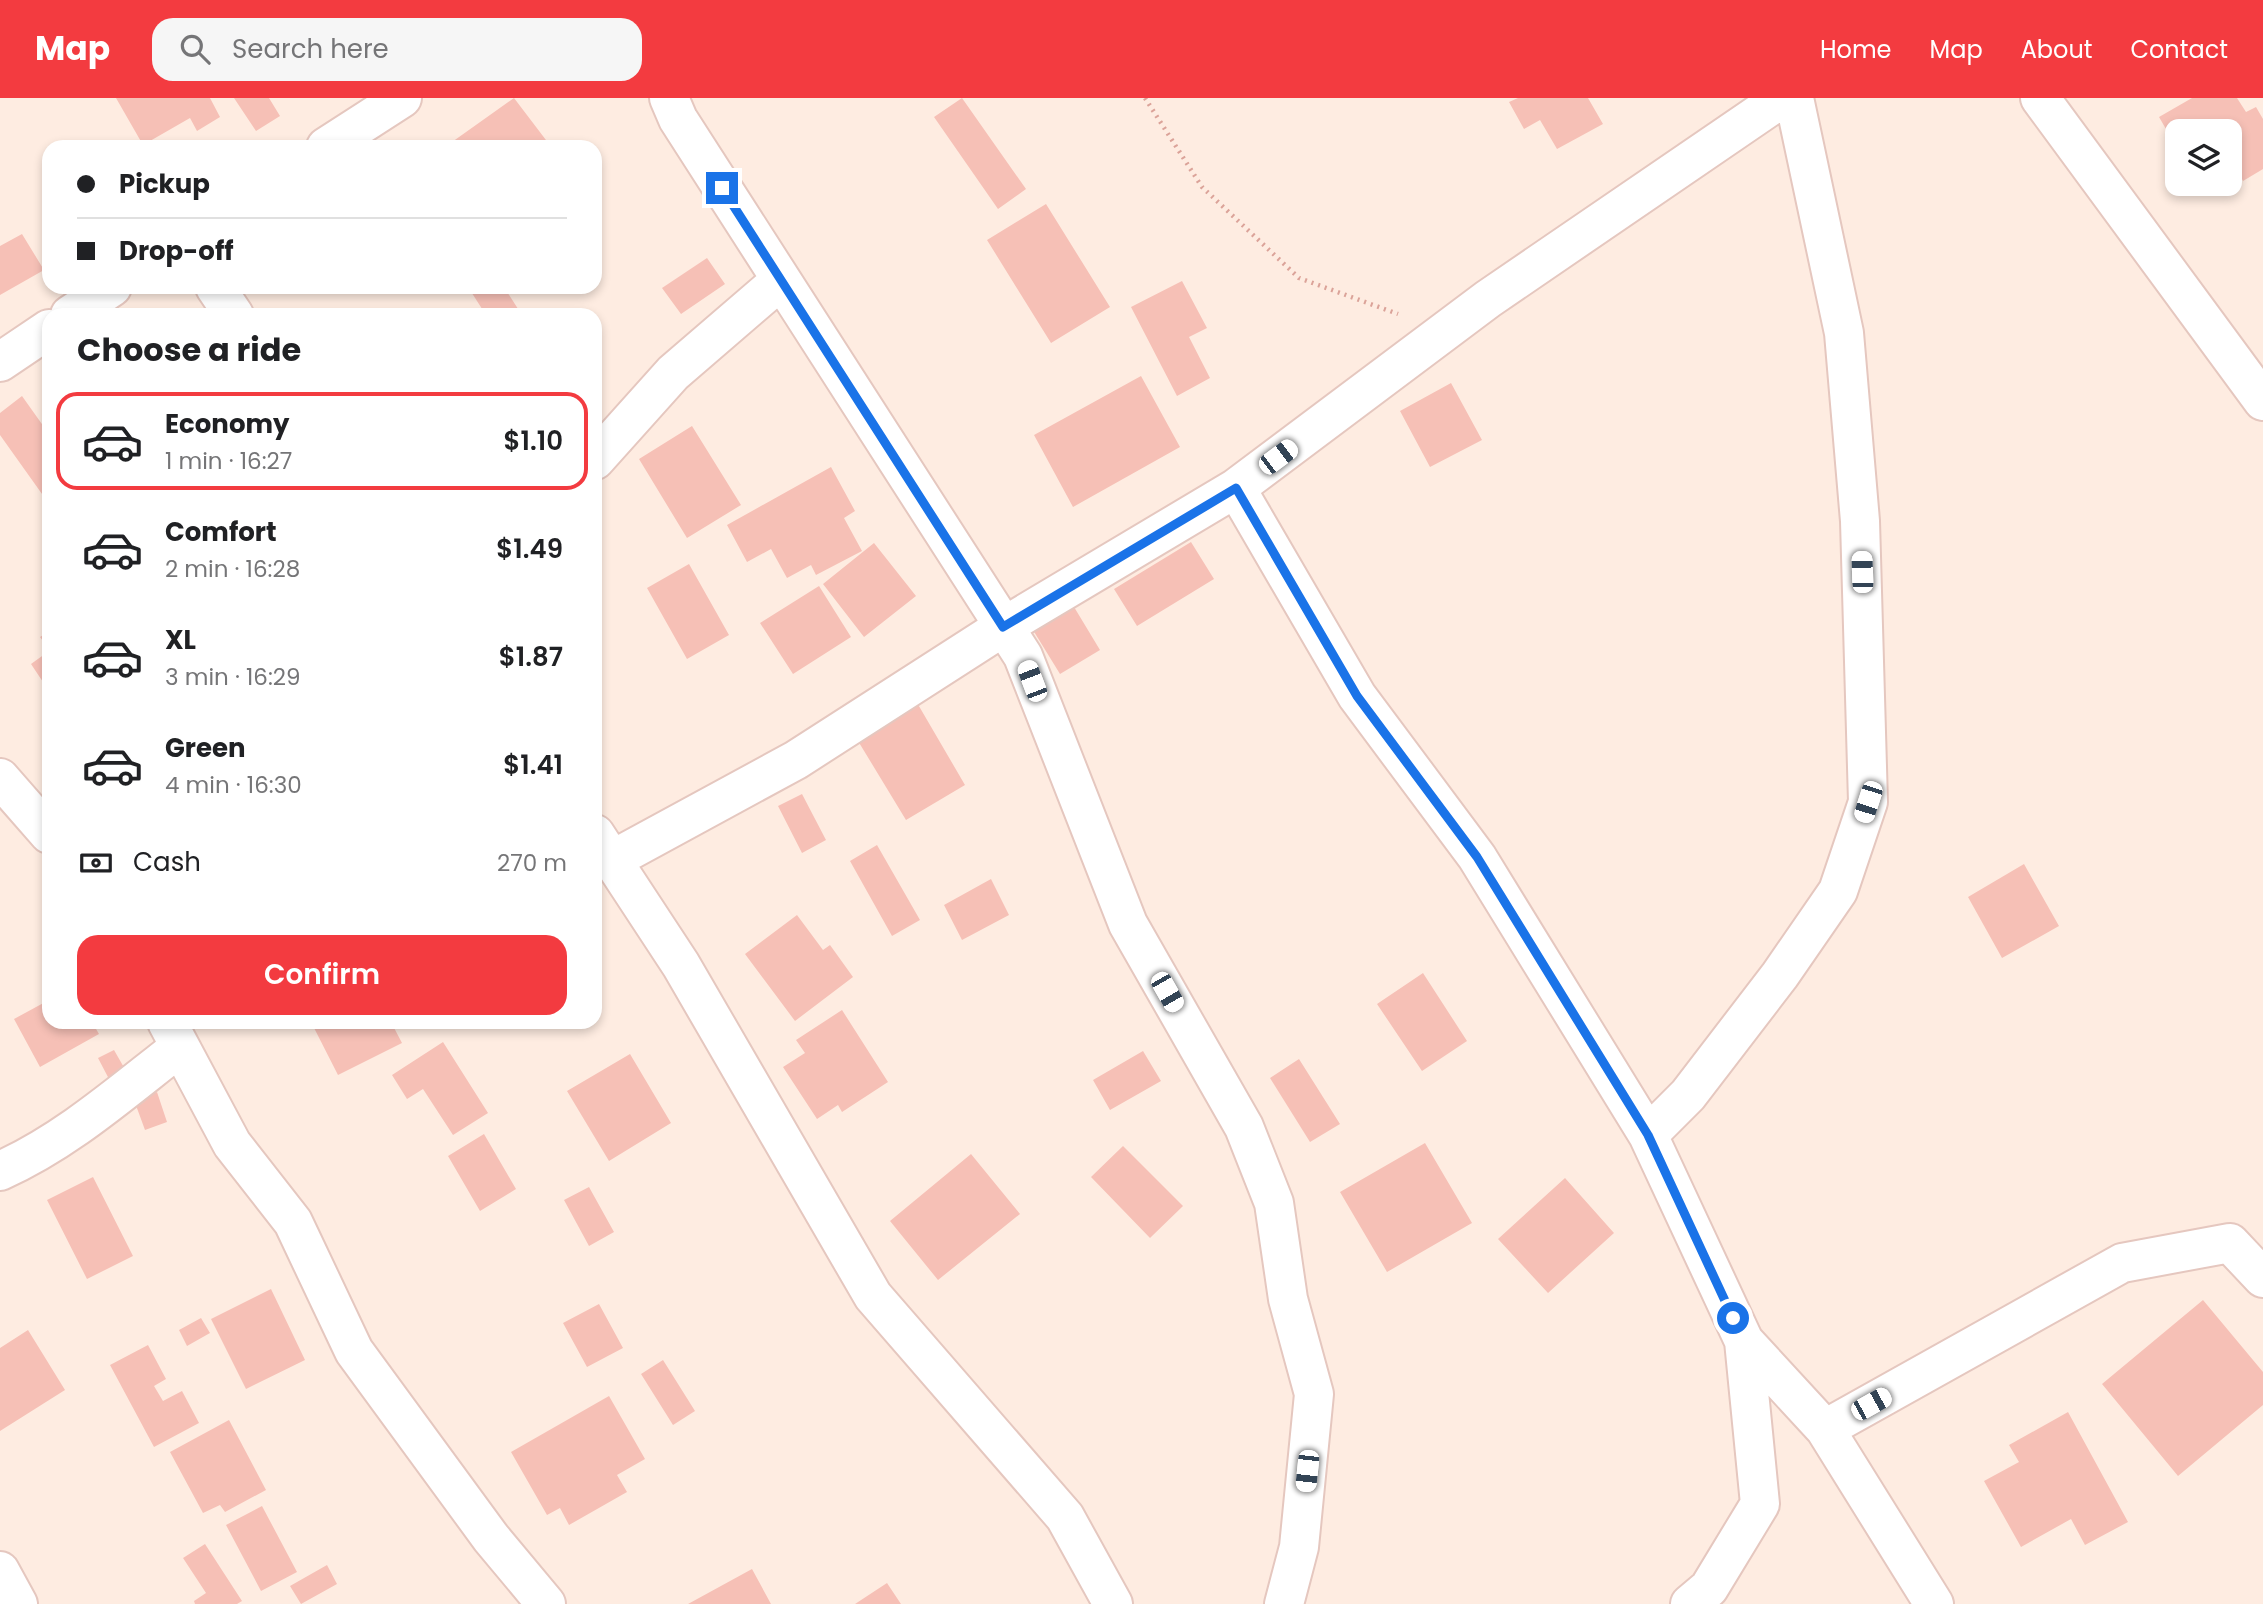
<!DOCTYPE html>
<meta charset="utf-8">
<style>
body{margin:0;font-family:Poppins,sans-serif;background:#f6f6f6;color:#202124;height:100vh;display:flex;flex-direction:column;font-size:26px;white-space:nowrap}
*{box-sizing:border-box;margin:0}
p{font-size:23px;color:#757577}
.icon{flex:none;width:38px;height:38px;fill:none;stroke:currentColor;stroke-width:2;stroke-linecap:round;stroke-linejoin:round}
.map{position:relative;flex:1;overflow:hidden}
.drawer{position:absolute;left:42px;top:210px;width:560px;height:721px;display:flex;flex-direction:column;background:#fff;border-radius:21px;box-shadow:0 4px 10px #0003}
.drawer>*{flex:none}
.banner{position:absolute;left:42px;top:42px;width:560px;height:154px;border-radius:21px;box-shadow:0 4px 10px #0003;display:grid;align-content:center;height:154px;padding:0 35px;background:#fff}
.fabs{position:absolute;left:2165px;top:21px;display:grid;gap:14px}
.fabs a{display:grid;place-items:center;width:77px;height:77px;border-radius:14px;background:#fff;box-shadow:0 4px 10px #0003;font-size:35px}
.end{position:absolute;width:32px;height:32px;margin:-16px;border:9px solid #1a73e8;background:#fff;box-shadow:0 0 0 4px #fff}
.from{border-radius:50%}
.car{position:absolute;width:21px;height:42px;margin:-21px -10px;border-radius:9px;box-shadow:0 0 5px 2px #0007;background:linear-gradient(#fff 24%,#345 0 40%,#fff 0 76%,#345 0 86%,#fff 0)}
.banner b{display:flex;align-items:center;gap:24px;height:66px;font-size:26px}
.banner b+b{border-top:2px solid #e0e0e0}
.banner i{width:18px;height:18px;background:#202124}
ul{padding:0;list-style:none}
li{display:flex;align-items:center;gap:21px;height:98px;margin:0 14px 10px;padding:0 21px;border:4px solid transparent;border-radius:21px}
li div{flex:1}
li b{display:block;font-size:26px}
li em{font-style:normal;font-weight:600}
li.active{border-color:#f33b40}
li>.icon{width:63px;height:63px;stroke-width:1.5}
h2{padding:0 35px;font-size:32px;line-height:84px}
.pay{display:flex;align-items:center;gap:18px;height:77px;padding:0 35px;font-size:26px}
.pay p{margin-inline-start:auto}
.cta{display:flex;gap:14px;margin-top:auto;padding:14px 35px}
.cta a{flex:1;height:80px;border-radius:21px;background:#f33b40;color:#fff;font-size:28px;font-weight:600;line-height:80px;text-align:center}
header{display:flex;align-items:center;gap:42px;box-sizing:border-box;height:98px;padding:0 35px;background:#f33b40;color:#fff}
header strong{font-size:33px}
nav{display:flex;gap:38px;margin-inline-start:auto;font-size:24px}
.search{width:490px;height:63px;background:#f6f6f6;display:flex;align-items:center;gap:18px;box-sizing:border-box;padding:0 24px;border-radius:21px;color:#757577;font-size:26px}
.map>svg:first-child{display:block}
.building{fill:#f6c0b6}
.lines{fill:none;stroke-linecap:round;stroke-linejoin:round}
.street-casing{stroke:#e5c7bf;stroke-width:42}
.path{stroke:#dba399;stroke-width:4.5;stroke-dasharray:2 5;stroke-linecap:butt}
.street{stroke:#fff;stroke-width:38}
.route{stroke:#1a73e8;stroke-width:9}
</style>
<header>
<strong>Map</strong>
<div class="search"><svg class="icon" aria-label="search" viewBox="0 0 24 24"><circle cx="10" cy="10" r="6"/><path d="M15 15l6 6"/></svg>Search here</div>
<nav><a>Home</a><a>Map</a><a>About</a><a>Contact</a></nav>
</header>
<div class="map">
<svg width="2263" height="1506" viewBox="0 0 2263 1506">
<rect width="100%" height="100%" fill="#feece1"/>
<path class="building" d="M116 0H210L220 19 197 33 190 20 143 47Z
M234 0H269L280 18 256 33Z
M514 0 549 46 544 49H445Z
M962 0 1026 91 998 111 934 19Z
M1518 0H1588L1603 26 1557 51 1540 22 1524 31 1509 4Z
M2192 0H2237L2246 14 2256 9 2263 21V71L2243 83 2238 73 2230 78V33H2177V50L2159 19Z
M1046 106 1110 209 1051 245 987 142Z
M22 136 44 172 0 197V148Z
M707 160 725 186 681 216 662 190Z
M1182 183 1207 230 1189 239 1210 280 1177 298 1131 209Z
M468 189H504L520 214 515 217H486Z
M1141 278 1180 349 1073 409 1034 337Z
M1451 285 1482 342 1430 369 1400 313Z
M22 298 49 336V401L47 403 0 337V315Z
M692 328 741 407 687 440 639 361Z
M831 369 855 413 844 420 862 453 816 477 811 467 787 480 771 451 747 464 727 427Z
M1191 444 1214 481 1137 528 1114 491Z
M874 445 916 498 864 539 823 486Z
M689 466 729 537 687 561 647 490Z
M819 488 851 539 793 576 760 525Z
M1065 494 1100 552 1060 576 1025 519Z
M49 533V551L40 539Z
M49 553V593L31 566Z
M916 603 965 687 906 722 855 638Z
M802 696 826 742 802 755 778 708Z
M877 747 920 822 892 838 850 763Z
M2024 766 2059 828 2002 860 1968 799Z
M991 781 1009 817 962 842 944 807Z
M797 817 823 852 830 847 853 879 795 923 745 856Z
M1423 875 1467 943 1422 973 1377 906Z
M49 902V924H92L99 936 40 969 14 921Z
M842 912 888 984 842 1014 838 1007 817 1021 783 969 805 955 796 942Z
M311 924H391L402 945 338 977Z
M443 944 488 1015 453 1037 423 991 407 1001 392 977Z
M114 952 126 973 109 981 98 960Z
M1143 953 1161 983 1110 1012 1093 982Z
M630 956 671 1025 609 1063 567 993Z
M1299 961 1340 1026 1310 1044 1270 980Z
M157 994 167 1024 145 1032 134 1002Z
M484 1036 516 1091 480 1113 448 1058Z
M1425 1045 1472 1125 1387 1174 1340 1094Z
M1123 1048 1183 1108 1150 1140 1091 1079Z
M971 1056 1020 1116 938 1182 890 1123Z
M93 1079 133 1158 87 1181 47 1102Z
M1565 1080 1614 1135 1548 1195 1498 1141Z
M589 1089 614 1134 589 1148 564 1102Z
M271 1191 305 1262 246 1291 211 1221Z
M2203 1202 2263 1274V1307L2178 1378 2102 1286Z
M599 1206 623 1250 587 1269 563 1225Z
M201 1220 210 1235 187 1248 179 1232Z
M28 1232 65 1292 0 1333V1250Z
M148 1247 166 1281 154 1288 163 1303 182 1293 199 1325 154 1349 110 1267Z
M663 1262 695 1313 673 1327 641 1276Z
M609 1298 645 1361 617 1377 627 1394 569 1427 560 1410 547 1417 511 1354Z
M2068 1314 2128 1424 2085 1447 2071 1421 2021 1449 1984 1383 2019 1364 2009 1347Z
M229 1322 266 1392 225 1414 220 1407 203 1415 170 1354Z
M262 1408 297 1474 261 1493 226 1427Z
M205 1446 242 1503 237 1506H195L194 1503 206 1495 183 1460Z
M327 1467 337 1486 301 1506 290 1488Z
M752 1471 771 1506H688Z
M887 1485 901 1506H855Z"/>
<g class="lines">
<defs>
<path id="street" d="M669 0 678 21 1023 558 1128 826 1244 1029 1274 1105 1288 1201 1314 1296 1299 1449 1284 1506
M2040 0 2263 303
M326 49 402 0
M215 189 234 217
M70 217 112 189
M0 264 49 231
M595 362 673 275 781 182
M1236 390 1357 598 1477 759 1648 1037 1744 1243 1760 1406 1709 1490 1690 1506
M0 680 49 736
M595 736 681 867 873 1198 1065 1419 1113 1506
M612 762 796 662 1003 529 1236 390 1488 201 1782 0
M167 924 232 1046 293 1124 354 1253 491 1440 546 1506
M1648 1037 1688 997 1780 877 1838 793 1868 704 1860 423 1844 235 1794 0
M0 1073C67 1043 123 993 180 949
M1744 1243 1825 1331 1934 1506
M1825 1331 2122 1165 2230 1145 2263 1180
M0 1473 18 1506"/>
</defs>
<use href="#street" class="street-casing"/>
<path class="path" d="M1145 0 1202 89 1299 180 1398 216"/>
<use href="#street" class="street"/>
</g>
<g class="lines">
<path class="route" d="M722 90 1003 529 1236 390 1357 598 1477 759 1648 1037 1733 1220"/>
</g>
</svg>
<div class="fabs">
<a><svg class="icon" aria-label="layers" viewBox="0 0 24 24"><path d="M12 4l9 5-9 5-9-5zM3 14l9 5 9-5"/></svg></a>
</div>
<i class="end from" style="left:1733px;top:1220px"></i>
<i class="end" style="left:722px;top:90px"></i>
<i class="car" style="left:1278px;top:359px;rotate:53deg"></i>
<i class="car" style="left:1862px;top:474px;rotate:358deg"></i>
<i class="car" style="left:1032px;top:583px;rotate:339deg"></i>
<i class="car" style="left:1868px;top:704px;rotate:198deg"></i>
<i class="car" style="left:1167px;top:894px;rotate:150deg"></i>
<i class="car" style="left:1871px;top:1306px;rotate:61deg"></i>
<i class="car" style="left:1307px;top:1373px;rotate:186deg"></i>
<div class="banner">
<b><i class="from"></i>Pickup</b>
<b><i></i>Drop-off</b>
</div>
<section class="drawer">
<h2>Choose a ride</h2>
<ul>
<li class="active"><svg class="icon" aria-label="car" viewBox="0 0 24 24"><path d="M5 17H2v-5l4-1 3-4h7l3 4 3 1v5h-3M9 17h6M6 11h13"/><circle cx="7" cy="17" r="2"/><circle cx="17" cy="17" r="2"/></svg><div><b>Economy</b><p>1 min · 16:27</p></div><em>$1.10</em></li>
<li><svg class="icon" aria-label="car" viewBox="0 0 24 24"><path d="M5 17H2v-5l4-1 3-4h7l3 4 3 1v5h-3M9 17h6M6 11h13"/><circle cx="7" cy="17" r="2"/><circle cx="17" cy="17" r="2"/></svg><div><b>Comfort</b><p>2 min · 16:28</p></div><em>$1.49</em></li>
<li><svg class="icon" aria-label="car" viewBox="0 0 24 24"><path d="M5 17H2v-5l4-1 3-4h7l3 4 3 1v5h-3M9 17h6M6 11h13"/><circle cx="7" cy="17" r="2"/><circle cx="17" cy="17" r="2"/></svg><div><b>XL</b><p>3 min · 16:29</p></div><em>$1.87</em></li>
<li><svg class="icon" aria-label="car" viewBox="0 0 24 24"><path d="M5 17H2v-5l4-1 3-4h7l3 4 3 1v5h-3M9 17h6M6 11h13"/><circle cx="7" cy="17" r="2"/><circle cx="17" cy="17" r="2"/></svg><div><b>Green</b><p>4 min · 16:30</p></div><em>$1.41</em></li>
</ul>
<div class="pay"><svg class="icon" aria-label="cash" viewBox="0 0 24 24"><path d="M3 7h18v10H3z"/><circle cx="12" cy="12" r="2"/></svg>Cash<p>270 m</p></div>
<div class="cta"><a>Confirm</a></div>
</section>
</div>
